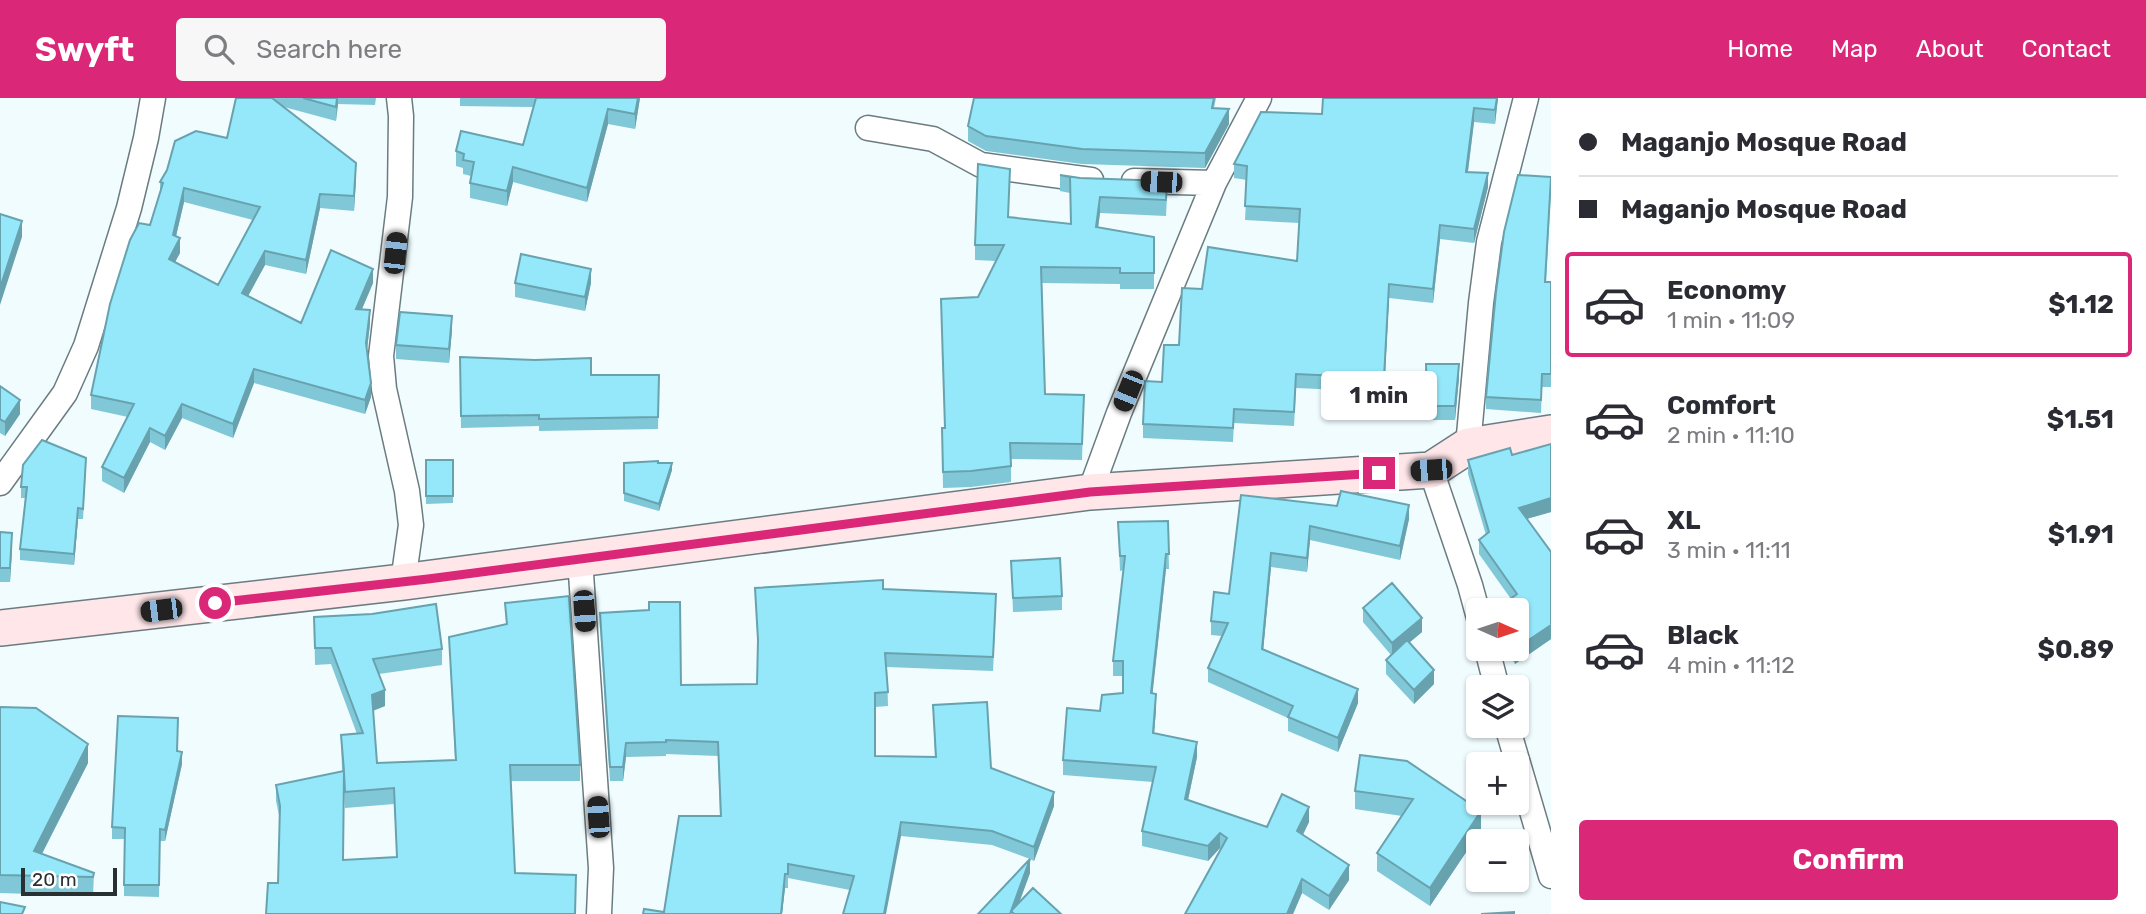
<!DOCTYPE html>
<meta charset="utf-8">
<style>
body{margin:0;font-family:Rubik,sans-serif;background:#f7f7f7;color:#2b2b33;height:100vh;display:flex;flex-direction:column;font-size:26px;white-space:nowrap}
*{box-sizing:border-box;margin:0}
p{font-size:23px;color:#7c7c81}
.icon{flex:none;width:38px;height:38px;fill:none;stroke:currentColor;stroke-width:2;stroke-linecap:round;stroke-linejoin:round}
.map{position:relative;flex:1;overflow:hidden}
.side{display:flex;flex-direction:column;background:#fff;width:595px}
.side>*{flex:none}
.guide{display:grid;align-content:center;height:154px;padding:0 28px;background:#fff}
.needle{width:46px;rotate:93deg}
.fabs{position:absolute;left:1466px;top:500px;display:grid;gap:14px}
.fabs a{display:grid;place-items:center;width:63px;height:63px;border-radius:7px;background:#fff;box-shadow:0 2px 5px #0004;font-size:35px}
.scale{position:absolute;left:21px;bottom:18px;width:96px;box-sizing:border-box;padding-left:7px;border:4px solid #293032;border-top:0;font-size:19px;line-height:24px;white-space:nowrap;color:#293032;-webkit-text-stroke:5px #fff;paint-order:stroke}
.end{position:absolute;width:32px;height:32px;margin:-16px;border:9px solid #db2777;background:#fff;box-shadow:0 0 0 4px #fff}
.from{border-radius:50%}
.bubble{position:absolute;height:49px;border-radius:7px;background:#fff;box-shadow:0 2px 5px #0004;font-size:23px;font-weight:700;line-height:49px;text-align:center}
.car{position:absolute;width:21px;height:42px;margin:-21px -10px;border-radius:9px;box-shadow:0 0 5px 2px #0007;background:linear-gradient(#222 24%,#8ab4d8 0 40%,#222 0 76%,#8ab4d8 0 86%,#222 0)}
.guide b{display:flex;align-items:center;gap:24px;height:66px;font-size:26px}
.guide b+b{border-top:2px solid #e1e1e2}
.guide i{width:18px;height:18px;background:#2b2b33}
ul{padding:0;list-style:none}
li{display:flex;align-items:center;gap:21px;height:105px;margin:0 14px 10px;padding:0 14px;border:4px solid transparent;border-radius:7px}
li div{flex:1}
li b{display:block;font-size:26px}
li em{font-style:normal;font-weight:700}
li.active{border-color:#db2777}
li>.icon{width:63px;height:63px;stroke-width:1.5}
.cta{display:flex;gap:14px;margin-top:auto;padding:14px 28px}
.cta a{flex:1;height:80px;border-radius:7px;background:#db2777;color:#fff;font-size:28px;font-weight:700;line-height:80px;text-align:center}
header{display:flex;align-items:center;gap:42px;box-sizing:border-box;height:98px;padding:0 35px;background:#db2777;color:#fff}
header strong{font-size:33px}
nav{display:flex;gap:38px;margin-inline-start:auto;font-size:24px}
.search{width:490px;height:63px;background:#f7f7f7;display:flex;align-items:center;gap:18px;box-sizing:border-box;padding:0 24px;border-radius:7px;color:#7c7c81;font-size:26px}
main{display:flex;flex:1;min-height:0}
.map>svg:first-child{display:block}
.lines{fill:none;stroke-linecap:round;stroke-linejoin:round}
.street-casing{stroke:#6b7c80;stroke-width:27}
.secondary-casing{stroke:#6b7c80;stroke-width:38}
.street{stroke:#fff;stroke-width:24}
.secondary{stroke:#fee6e9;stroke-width:35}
.wall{fill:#80c8d7;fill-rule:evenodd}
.shaded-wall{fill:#68a2af}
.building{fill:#95e8fa;stroke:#68a2af;stroke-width:2;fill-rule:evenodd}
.route{stroke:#db2777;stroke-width:9}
</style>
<header>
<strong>Swyft</strong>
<div class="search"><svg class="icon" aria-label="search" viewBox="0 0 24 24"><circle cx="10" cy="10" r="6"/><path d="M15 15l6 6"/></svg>Search here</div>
<nav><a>Home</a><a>Map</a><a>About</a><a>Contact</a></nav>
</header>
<main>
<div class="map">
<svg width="1551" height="816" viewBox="0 0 1551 816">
<rect width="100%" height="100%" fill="#f0fcfe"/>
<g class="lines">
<defs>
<path id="street" d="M399 0 401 18 400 99 381 258 384 291 407 393 411 427 403 484
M868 30 933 41 981 67 1091 82
M1134 83 1214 85
M1468 348 1481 205 1489 144 1526 0
M1431 372 1470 487 1479 520
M0 385 65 295 86 248 129 110 146 40 153 0
M1090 394 1119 315 1214 85 1259 0
M580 461 601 770 599 816
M1487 551 1497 590
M1507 628 1551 778"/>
<path id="secondary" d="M0 530 403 484 1090 394 1431 372 1468 348 1551 335"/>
</defs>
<use href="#street" class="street-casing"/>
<use href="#secondary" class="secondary-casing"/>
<use href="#street" class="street"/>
<use href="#secondary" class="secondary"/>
</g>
<path class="wall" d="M236 0H376L375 7 338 6 336 23 284 9 356 79 354 113 320 110 306 176 265 167 248 198 301 225 373 185 362 211 370 226 367 252 371 299 365 316 254 285 233 340 182 320 165 352 150 344 124 395 102 383V369L128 319 91 311V297L150 127 160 93V84L227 40ZM184 104 253 122 218 187 175 164 180 155 176 138Z
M460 0H640L635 31 608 26 587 104 513 84 507 108 470 100V85L471 78 463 76V70L456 68V53L523 47 534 9 460 8Z
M974 0H1216L1214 10 1229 26 1205 70 1082 66 986 53 968 43V28Z
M1323 0H1498L1495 26 1474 24 1468 74 1488 89 1474 145 1440 141 1433 205 1389 200 1384 294 1296 290 1294 328 1234 325 1233 344 1143 340V326L1179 247 1202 191 1297 163 1299 125 1245 122 1247 82 1234 80V66L1322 16Z
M1060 77 1167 98 1166 118 1100 115 1098 130 1154 139V191H1120V186L1042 185 1045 296 1084 297 1082 362 1011 361V384L971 389 943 390 942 330H945L978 199 996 163 975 162V147L1009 119 1071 126 1070 95 1060 93Z
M1551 92 1546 184H1551V289H1542L1541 315 1486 311V299Z
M515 185H591L585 213 515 199Z
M452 232 449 265 396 261V247Z
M460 259 591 277H659L658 331 539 333V328L461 330Z
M1426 266 1459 280 1455 322H1427Z
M0 288 20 316 5 338 0 335Z
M1551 346V414L1527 421 1551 454V541L1515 566 1505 551H1517L1511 501 1479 456V442L1486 437 1468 376V362L1512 357Z
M426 362H453V405L426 406Z
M624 365 672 372 659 413 624 403Z
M86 371 83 421H78L74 467 20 462V451L25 400H21V389Z
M1241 397 1409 421 1400 462 1310 442 1307 474 1271 469 1263 552 1358 605 1338 654 1288 633V620L1208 584V570L1222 538 1211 537V523L1229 496Z
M1168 423 1169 471H1166L1152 596 1156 611 1154 635 1197 659 1188 702 1267 729 1309 724 1303 737 1349 782 1329 812 1302 795 1293 816H1185L1221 751 1220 750 1208 763 1142 748V733L1153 684 1063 677V662L1100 613 1123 595V578H1113V563L1124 472 1120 473 1118 424Z
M0 434 12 449 10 484H0Z
M1011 463 1062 498V512L1013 514Z
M755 490 883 491 996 510 993 573 887 569 888 608 875 609V658L935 659 933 607 991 670 1054 708 1034 763 1030 761V775L1019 805 1061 816H978L1030 761 992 747 901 738 850 792 788 780V790H785L782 816H643L664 814 720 718 718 658 666 656V658L626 659 623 683H610L600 529V515L681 587 757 586 758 552Z
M505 505 580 667V683H511L515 775 278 785 280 722 276 703V687L342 674 341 637 357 636 331 566 315 567 314 519 442 551V567L379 576 385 608 373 613 377 665 455 662 449 539 506 526ZM344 690 345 710 394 706 397 759 343 762Z
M1363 510 1422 534 1409 545 1434 586 1414 606 1386 576V562L1391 557 1363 524Z
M0 609 88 665 42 756 94 775 93 798 0 795Z
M177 653 182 666 165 743H160L159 799 124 798V741H112V729Z
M1407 663 1481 732 1430 808 1377 773V755L1402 718 1355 711V693Z"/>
<path class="shaded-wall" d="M337 0H338V6L336 23Z
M638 0H640L635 31V16Z
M1497 0H1498L1495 26V12Z
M1474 10V24L1466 88V74Z
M608 11V26L587 104V90Z
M1229 11V26L1205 70V55Z
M356 65V79L354 113V98Z
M513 69V84L507 108V93Z
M1488 75V89L1474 145V131Z
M184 90V104L173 151V137Z
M320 96V110L306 176V162Z
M1100 99V115L1096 145V129Z
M22 123V139L0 207V190Z
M1440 127V141L1433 205V191Z
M180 140V155L169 175V161Z
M265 153V167L242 209V195Z
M373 171V185L356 225V211Z
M591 171V185L585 213V199Z
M1389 186V200L1384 294V280Z
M370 212V226L366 259V245Z
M452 218V232L449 265V251Z
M1459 266V280L1455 322V308Z
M254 271V285L233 340V326Z
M371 285V299L365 316V302Z
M20 302V316L5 338V324Z
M182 306V320L165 352V338Z
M150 330V344L124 395V380Z
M672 365V372L659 413V406Z
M1551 400V414L1519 423V410Z
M1409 407V421L1400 462V448Z
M78 410V421L74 467V456Z
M1310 428V442L1307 474V460Z
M12 435V449L10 484V470Z
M1271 455V469L1262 565V551Z
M1166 456V471L1151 610V595Z
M1422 520V534L1392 559V545Z
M1551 527V541L1515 566V552Z
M1434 572V586L1414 606V592Z
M1358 591V605L1338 654V640Z
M385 592V608L372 613V597Z
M1156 596V611L1153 649V635Z
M1197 644V659L1185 716V701Z
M626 645V659L623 683V669Z
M88 646V665L34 771V753Z
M182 654V666L165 743V732Z
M1054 694V708L1034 763V749Z
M1309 709V724L1297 748V733Z
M1481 713V732L1430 808V790Z
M901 724V738L886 816H883Z
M1220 735V750L1208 763V748Z
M1030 761V775L1015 816 1011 813V816H1010Z
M1349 767V782L1329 812V798Z
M785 776V790L782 816H781Z
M1302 781V795L1293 816H1287Z"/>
<path class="building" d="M236 0H272L356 65 354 98 320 96 306 162 265 153 242 195 301 225 331 152 373 171 356 211 370 212 366 245 371 285 365 302 254 271 233 326 182 306 165 338 150 330 124 380 102 369 134 306 91 297 110 206 130 142 139 125 150 127 163 85 160 84 167 72 175 43 196 33 227 40ZM184 90 260 109 218 187 169 161 180 140 173 137Z
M303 0H337L336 9Z
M536 0H638L635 16 608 11 587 90 513 69 507 93 470 85 474 64 463 62 464 56 456 53 461 33 523 47Z
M974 0H1214L1212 10 1229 11 1205 55 1082 51 986 38 968 28Z
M1323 0H1497L1495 12 1474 10 1466 74 1488 75 1474 131 1440 127 1433 191 1389 186 1384 280 1296 276 1294 314 1234 311 1233 330 1143 326 1145 283 1162 284 1164 247H1179L1182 190 1202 191 1208 149 1297 163 1300 111 1245 108 1247 68 1234 66 1261 14 1322 16Z
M978 66 1010 71 1008 119 1071 126 1070 79 1060 77 1080 80 1167 83 1166 102 1100 99 1096 129 1154 139V175H1120V170L1041 169 1045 296 1084 297 1082 346 1010 345 1011 368 971 373 943 374 942 330H945L941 201 978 199 1004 147H975Z
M1518 77 1551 79 1545 184H1551V276H1542L1541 302 1486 299 1496 194 1504 134Z
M0 116 22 123 0 190Z
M521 156 591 171 585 199 515 185Z
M400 214 452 218 449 251 396 247Z
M460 259 535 262 591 260V277H659L658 319 539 321V317L461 318Z
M1426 266H1459L1455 308H1427Z
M0 288 20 302 5 324 0 321Z
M42 342 86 360 83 411 78 410 74 456 20 451 27 389H21L23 367Z
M1551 346V400L1519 410 1551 454V527L1517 550V513H1494L1517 496 1479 442 1489 434 1468 362 1510 350 1512 357Z
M426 362H453V398H426Z
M658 363V365H672L659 406 624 395V365Z
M1341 393 1409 407 1400 448 1310 428 1307 460 1271 455 1262 551 1358 591 1338 640 1288 619 1293 608 1208 570 1228 525 1211 523 1214 494 1229 496 1241 397 1337 408Z
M1168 423 1169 456H1166L1151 595 1156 596 1153 635 1197 644 1185 701 1267 729 1282 696 1309 709 1297 733 1349 767 1329 798 1302 781 1287 816H1185L1227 740 1220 735 1208 748 1142 733 1156 669 1063 662 1067 610 1100 613 1102 597 1123 595V563H1113L1125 458H1120L1118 424Z
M0 434 12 435 10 470H0Z
M1060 460 1062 498 1013 500 1011 463Z
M883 482V491L996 496 993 559 885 555 888 594 875 595V658L936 659 933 607 987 604 991 670 1054 694 1034 749 992 733 901 724 884 816H843L854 778 788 766V776H785L781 816H643L644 811 664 814 679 718H721L718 644 666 642V644L626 645 623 669H610L600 515 649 512V504H680L681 587 757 586 758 542 755 490Z
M1392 485 1422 520 1392 545 1363 510Z
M569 498 580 667H510L515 775 576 777 575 816H266L268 785H278L280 708 276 687 344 673 341 637 363 635 331 550H315L314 519 372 516 436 506 442 551 373 561 385 592 372 597 377 665 456 662 449 539 507 526 505 505ZM344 674 345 694 394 690 397 759 343 762Z
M1407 542 1434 572 1414 592 1386 562Z
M0 609 36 610 88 646 34 753 94 775 93 779 0 777Z
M118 618 178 620 177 653 182 654 165 732 160 731 159 787H124L125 730 112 729Z
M1360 657 1407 663 1481 713 1430 790 1377 755 1413 701 1355 693Z
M1030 761 1010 816H978Z
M1033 790 1061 816H1014L1011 813Z
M0 804 25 809 22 816H0Z
M1514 814V816H1481Z"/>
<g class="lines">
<path class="route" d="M215 505 428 481 1090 394 1379 375"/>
</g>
</svg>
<div class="fabs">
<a><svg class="needle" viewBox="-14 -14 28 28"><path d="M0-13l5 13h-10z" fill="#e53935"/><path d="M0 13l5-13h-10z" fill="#7c7c81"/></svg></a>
<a><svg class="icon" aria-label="layers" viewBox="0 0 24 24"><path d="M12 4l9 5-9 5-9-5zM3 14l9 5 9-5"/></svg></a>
<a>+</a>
<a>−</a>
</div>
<div class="scale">20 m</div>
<i class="end from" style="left:215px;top:505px"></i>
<i class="end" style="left:1379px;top:375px"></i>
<div class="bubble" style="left:1321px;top:273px;width:116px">1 min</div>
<i class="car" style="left:1161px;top:84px;rotate:272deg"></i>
<i class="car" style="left:395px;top:155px;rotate:6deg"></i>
<i class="car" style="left:1128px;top:293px;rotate:202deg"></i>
<i class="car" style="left:1431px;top:372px;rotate:266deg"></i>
<i class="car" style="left:161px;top:512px;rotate:263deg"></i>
<i class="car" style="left:584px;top:513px;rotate:176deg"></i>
<i class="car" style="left:598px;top:719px;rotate:356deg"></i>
</div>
<section class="side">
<div class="guide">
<b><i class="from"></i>Maganjo Mosque Road</b>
<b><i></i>Maganjo Mosque Road</b>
</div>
<ul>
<li class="active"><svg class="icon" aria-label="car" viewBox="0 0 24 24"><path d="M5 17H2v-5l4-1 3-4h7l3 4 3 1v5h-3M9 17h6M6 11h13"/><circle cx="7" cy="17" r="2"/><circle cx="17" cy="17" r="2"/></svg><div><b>Economy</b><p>1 min · 11:09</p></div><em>$1.12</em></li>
<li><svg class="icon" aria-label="car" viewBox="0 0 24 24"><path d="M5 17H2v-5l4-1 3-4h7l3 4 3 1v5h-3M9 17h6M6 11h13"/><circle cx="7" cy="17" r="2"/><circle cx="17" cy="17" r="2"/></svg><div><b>Comfort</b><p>2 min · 11:10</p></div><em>$1.51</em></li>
<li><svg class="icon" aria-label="car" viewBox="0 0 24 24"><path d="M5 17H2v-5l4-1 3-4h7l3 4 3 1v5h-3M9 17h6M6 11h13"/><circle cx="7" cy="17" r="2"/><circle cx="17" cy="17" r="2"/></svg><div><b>XL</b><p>3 min · 11:11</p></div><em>$1.91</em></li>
<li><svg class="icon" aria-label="car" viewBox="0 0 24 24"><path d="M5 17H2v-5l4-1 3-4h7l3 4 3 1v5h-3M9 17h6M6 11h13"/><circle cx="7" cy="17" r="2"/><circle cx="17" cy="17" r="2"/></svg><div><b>Black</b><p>4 min · 11:12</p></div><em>$0.89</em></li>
</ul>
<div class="cta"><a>Confirm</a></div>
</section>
</main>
